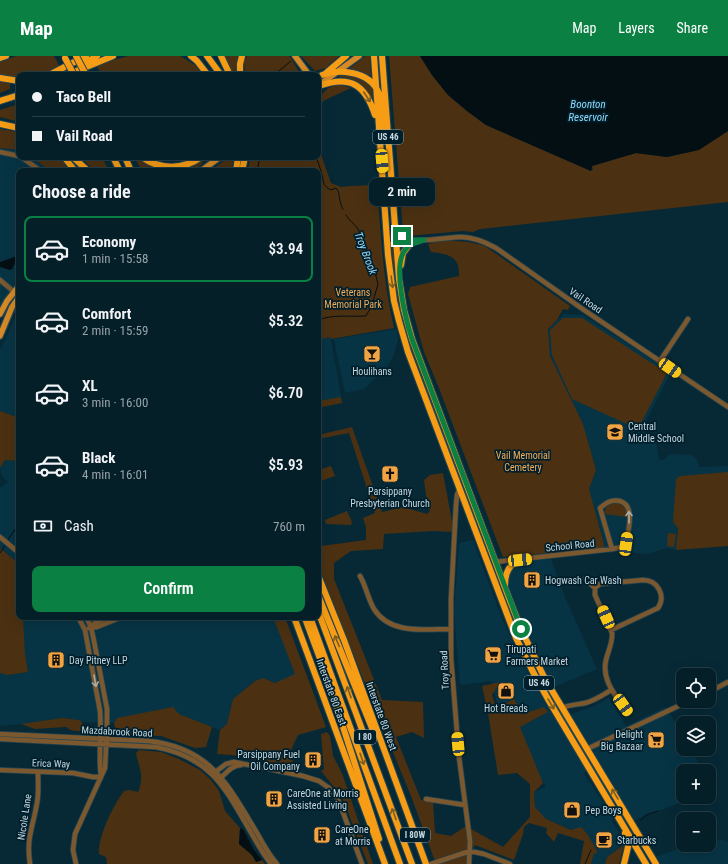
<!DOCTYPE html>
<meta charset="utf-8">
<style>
body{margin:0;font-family:"Roboto Condensed",sans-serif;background:#0e2730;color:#f1f3f6;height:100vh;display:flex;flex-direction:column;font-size:15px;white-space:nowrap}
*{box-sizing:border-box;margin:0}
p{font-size:13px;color:#97a2a8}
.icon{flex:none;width:22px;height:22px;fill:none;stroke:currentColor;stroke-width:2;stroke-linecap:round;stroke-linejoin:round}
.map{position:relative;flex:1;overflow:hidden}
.drawer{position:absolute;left:16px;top:112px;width:305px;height:452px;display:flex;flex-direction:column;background:#051f28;border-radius:8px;box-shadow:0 4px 16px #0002,0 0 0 1px #263d45}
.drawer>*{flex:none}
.top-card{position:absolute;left:16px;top:16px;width:305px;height:88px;border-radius:8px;box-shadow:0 4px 16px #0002,0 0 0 1px #263d45;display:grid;align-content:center;height:88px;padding:0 16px;background:#051f28}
.buttons{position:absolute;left:676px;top:612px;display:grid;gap:8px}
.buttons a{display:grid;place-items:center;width:40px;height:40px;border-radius:8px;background:#051f28;box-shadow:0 4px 16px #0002,0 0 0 1px #263d45;font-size:20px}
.end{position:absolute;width:18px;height:18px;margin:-9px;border:5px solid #0b8043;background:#fff;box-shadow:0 0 0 2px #fff}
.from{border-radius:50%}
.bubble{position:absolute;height:28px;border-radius:8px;background:#051f28;box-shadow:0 4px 16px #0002,0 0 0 1px #263d45;font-size:13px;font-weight:600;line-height:28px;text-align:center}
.car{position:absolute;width:12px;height:24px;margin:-12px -6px;border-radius:5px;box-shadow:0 0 3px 1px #0007;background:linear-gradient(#f5c518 24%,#345 0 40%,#f5c518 0 76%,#345 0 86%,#f5c518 0)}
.top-card b{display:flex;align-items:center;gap:14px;height:38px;font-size:15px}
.top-card b+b{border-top:1px solid #263d45}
.top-card i{width:10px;height:10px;background:#f1f3f6}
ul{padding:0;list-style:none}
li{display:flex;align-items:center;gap:12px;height:66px;margin:0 8px 6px;padding:0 8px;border:2px solid transparent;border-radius:8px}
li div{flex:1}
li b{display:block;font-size:15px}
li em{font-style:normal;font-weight:600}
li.current{border-color:#0b8043}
li>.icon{width:36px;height:36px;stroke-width:1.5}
h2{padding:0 16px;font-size:18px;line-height:48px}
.pay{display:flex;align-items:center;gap:10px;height:44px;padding:0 16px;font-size:15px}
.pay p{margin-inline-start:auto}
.cta{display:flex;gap:8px;margin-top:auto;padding:8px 16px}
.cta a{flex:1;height:46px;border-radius:8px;background:#0b8043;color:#fff;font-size:16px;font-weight:600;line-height:46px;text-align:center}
header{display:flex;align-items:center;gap:24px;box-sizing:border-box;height:56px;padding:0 20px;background:#0b8043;color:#fff}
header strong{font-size:19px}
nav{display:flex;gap:22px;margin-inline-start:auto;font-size:14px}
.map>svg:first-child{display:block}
.built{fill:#073444}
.green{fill:#4b3112}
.water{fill:#040f14}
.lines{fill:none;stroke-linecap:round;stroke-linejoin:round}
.stream{stroke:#040f14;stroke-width:1}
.minor-casing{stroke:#254551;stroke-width:6}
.major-casing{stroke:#254551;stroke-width:8}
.highway-casing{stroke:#254551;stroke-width:8}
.minor{stroke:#7c582f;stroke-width:4.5}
.major{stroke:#d48a26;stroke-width:5.5}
.highway{stroke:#f79d15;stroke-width:6}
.highway-bridge-casing{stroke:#254551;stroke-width:8;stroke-linecap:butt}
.highway-bridge{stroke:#f79d15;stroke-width:6}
.oneway{stroke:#7c5e20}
.oneway2{stroke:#ababa1}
.route{stroke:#0b8043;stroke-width:5}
.labels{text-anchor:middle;stroke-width:3.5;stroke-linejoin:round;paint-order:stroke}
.shield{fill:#001f2c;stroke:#8aa0a9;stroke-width:1}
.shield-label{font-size:9px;font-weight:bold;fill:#c5d7df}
.park-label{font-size:10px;fill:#f7ad56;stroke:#001f2c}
.street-label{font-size:10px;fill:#c5d7df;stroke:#001f2c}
.poi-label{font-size:10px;fill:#c5d7df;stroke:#001f2c;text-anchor:start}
.water-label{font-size:11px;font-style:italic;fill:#93d8f6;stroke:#001f2c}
</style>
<header>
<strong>Map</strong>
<nav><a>Map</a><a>Layers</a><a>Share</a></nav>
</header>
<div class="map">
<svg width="728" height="808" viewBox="0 0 728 808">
<rect width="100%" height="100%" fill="#072936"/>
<path class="built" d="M0 92 19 94V101H31L44 110 48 115H19V224L7 240 0 253Z
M19 252V362L0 355V295Z
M564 258 583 259 671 316 643 371 647 381 656 385 659 404H664L668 399 671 398 690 399 693 400 697 404 700 411 728 410V466L678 472 676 494 666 492 648 498 617 495 607 497 605 492 589 433 596 414 583 368 550 300 548 273Z
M396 273 398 283 394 299 386 312 364 333 345 337 334 283Z
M330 278 341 341 318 345V280Z
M5 404 19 405V508L0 492V432L8 426 3 421 0 412Z
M473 484 502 563 526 613 545 647 587 714 584 718 613 761 612 765 624 784V789L607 801 605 808H591L594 797 597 795 572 774 546 763 535 751 534 736 546 731 499 657 492 625 460 629 454 556 459 487Z
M551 503 564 539 597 613 554 631 526 576 507 526 509 516 518 506Z
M23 561H273L296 619 275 627 263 622 255 625 233 643 227 668 220 674 179 658 117 662 114 667 82 666 79 664 62 662 21 668 0 670V617L7 619 28 616 25 597Z
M609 642 626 670 666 651 683 679V693H691L704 715H683V741H695L634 764 571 658 594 650Z
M709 782 728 785V808H661L656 801 677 793 683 788V789H709Z"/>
<path class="green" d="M16 0H54L60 11 39 19H19V22L0 19V6Z
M128 0H180L195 9 204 19H102L97 11 107 6Z
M225 0H238L236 8V19H233Z
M247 0H289L291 2 299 16V19H245L244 6Z
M301 0H339L326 12 315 15Z
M365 0H370L371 19 370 20 360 16 348 14Z
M389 0H420L432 19 448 39 467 55 486 69 591 115 593 114 592 110 636 97 667 101 698 94 728 75V146L480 173 473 176 463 175 408 180 403 175Z
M341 19C353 19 364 23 372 31L373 42H372C364 30 353 22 338 21Z
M0 25 10 28V33L0 37Z
M338 28 351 32 325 44 318 49V39L322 38 328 32Z
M19 48V66L0 61V54Z
M0 73 19 76V94L0 92Z
M318 90 331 127 341 131 351 130 374 129V132H377C381 179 383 226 394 272L331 283 330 281 318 284V115H248L250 101H318Z
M31 101H57L63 106 69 115H48L44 110Z
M80 101H102L109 115H95Z
M134 101H137C148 111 177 116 191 110 196 108 202 104 207 101L200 110 193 115H142Z
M229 101H234L231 115H210Z
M441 184 469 186 485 190 570 250 568 254 563 253 557 264 548 273 550 300 583 368 596 414 589 433 605 492 503 501 439 332 424 296 408 238 410 231 459 220C459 216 459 210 457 207 453 198 439 197 431 196L428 188Z
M392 192H394L410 285 481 476 467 443 406 282C400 260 395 237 392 214 392 207 390 198 392 192Z
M563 262H582L667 317 638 373 572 343 552 299 550 274Z
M341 341 342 347 318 352V345Z
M0 355 19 362V405L5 404 0 412Z
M352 371 382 456 403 451 427 458 430 455 427 446 424 424 430 419 443 417 454 476 433 475 384 478 383 493 351 495 334 507V523L382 644 423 646 424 682 412 676 396 681 421 744 433 746 435 777 451 780 466 770 503 791 530 761V728L517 717 498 719 488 657 482 630 500 626 492 639 496 652 514 643 523 658 544 651 548 656 520 671 543 727 534 736 535 751 546 763 571 774 581 771 588 779 597 795 596 798 594 797 591 808H580L584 785 558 777 554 786 546 777 547 772 529 767 524 771 523 778 514 804 475 789 466 803V808H436L411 740 373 648 318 508V482L321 490 366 484V471L363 462 375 457 349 377 318 383V379Z
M331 410 335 420 318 426V414Z
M728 416V490L676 494 678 472 673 466 676 423 680 420Z
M610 447C620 446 627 450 628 461L604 458 606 451Z
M347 455 352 466 351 469 326 468 325 464Z
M668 477 676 478 674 491 667 490Z
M0 492 19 508V561H23L25 597 28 616 7 619 0 617Z
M273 561H285L326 671 298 679 290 696 293 706 288 711 232 699 217 698 220 674 227 668 233 643 255 625 263 622 275 627 295 618Z
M173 651 179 658 212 671 206 691 195 692 161 680 122 679 115 671 114 667 117 662Z
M62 662 79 664 82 666 83 672 81 675C74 675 71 675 66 671L35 673 21 668Z
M327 676 330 680 333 700 342 717 373 808H368L342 741 321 715 324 713 321 678Z
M139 694 161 696 179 703 200 714 211 724 219 735 225 755 240 772 239 788C246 795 252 796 256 806L262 804 265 808H107L106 801 99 798C98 780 113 750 124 735L129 734 138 736C145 719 139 713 136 697Z
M624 789 619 808H605L607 801Z"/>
<path class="water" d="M420 0H728V75L699 94 667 101 636 97 592 110 591 115 486 69 467 55 448 39 432 19Z
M17 200 18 201 12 213 10 214 0 211V206Z
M240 772 243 773 254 794 262 804 256 806C252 796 246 795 239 788Z"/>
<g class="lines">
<path class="stream" d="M274 19 291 5
M316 101C318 105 321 115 322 119 324 128 323 130 331 134L336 132C341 138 338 145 343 153
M257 115 260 101
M318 264C334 258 349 261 366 260L372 249 378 228 374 212 358 173C355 168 349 165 346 159
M8 484 16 472
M0 497 5 489
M641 764 646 759 658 755
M585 808 591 794"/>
<defs>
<path id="minor" d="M0 96 19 100
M21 101 41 115
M396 169C398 173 399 177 402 180 411 189 448 181 461 181 474 181 485 186 496 192L584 254 728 351
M387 188C399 189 410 189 421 185
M0 224 19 240
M660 305 688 263
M460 432 457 439 456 449 451 543V602L459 701 470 785 469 808
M0 481 19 497
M495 506 612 493 623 491 626 488C628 475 636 450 620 445 611 443 606 447 600 452L612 493
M360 520C366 530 368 543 374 553 390 579 426 573 451 573
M585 523 595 532
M78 561 85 574 100 655C102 676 98 699 101 721
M91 571 95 567 109 561
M89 572 97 571 122 561
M611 574 658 552C666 540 658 524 643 524L600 528 595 532V539L612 577C613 586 608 595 606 604 601 625 617 641 628 657
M709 636 728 626
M562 652C571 648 576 649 585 647 594 645 603 639 611 634
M0 678 149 685C211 692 228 729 257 777 263 788 269 799 277 808
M0 683 156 691C213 702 226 734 253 780 258 789 264 799 271 808
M587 693 689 645
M0 714 73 717 93 721H101
M214 717 226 708 234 706 303 720 319 725 329 732 337 742 340 748 362 808
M219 723C227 717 230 710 241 709
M426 743 465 749
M30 808C26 782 33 771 37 747 39 737 38 726 38 716
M76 808 73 794 75 778 105 712 107 672V653L94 585 91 571 86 561
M431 808 470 795 484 798 510 808"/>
<path id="major" d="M295 0 309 19
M319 29 359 0
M201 115 220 101
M0 258 7 245 19 230
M0 280 12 251 19 241"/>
<path id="highway" d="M191 0 197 5 208 19
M207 0 221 19
M221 0 230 19
M374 0 388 199 394 245 399 265 408 296 516 582 532 614 549 645 646 808
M382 0 399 223 404 254 412 283 510 545 521 573 545 623 656 808
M0 2 6 0
M80 10 97 0
M326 17 346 0
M49 19 86 0
M67 19 113 0
M240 19V8L242 0
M322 19C332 15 342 15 352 17 388 24 382 57 384 85
M0 22 19 25
M319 30C350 19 365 28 375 59
M0 45 19 39
M0 68 19 72
M64 101 75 115
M73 101 88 115
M113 101 120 115
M125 101 131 115
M142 101C159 114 184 114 201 101
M236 115 238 101
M242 115 245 101
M401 209 403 197 410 188
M318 519 344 584 426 808
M505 529C505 517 509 508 520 504
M318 539 374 677
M318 555 412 808
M294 561 385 808
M307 561 306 565 328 624 379 783
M310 561 400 808
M624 808 628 791 625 777"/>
</defs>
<use href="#minor" class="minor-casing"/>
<use href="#major" class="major-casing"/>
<use href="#highway" class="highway-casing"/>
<use href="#minor" class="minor"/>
<use href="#major" class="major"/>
<use href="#highway" class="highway"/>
<defs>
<path id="highway-bridge" d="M76 0 86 19
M65 2 74 19"/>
</defs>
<use href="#highway-bridge" class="highway-bridge-casing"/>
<use href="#highway-bridge" class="highway-bridge"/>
</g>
<defs><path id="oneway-shaft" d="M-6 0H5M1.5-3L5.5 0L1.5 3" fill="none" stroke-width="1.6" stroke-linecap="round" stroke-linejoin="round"/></defs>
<g class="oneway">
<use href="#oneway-shaft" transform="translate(367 41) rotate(57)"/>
<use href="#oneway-shaft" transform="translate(392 226) rotate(82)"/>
<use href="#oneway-shaft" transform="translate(337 585) rotate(-112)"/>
<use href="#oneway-shaft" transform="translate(349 636) rotate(-110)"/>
<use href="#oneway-shaft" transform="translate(551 648) rotate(59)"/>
<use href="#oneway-shaft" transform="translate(362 703) rotate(71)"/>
<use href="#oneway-shaft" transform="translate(615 738) rotate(-121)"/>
<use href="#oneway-shaft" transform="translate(394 758) rotate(-110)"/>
</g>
<g class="oneway2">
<use href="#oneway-shaft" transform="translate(629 461) rotate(-90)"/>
<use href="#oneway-shaft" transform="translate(95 625) rotate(80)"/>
</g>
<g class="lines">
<path class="route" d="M402 180 409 184H424C416 187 410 187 405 194 392 210 406 264 412 283L521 573"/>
</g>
<defs>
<symbol id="bar-square" viewBox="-11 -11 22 22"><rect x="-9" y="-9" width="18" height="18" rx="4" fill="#f3a442" stroke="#001f2c"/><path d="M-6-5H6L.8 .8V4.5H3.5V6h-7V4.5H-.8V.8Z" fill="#111"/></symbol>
<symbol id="school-square" viewBox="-11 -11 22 22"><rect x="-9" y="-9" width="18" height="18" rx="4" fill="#f3a442" stroke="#001f2c"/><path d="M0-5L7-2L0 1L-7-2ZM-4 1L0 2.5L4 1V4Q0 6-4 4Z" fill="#111"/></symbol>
<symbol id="church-square" viewBox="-11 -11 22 22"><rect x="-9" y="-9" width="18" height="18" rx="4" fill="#f3a442" stroke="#001f2c"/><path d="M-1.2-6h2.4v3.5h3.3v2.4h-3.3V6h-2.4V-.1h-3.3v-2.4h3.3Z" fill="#111"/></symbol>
<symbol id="building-square" viewBox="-11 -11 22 22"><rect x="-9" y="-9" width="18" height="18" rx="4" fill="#f3a442" stroke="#001f2c"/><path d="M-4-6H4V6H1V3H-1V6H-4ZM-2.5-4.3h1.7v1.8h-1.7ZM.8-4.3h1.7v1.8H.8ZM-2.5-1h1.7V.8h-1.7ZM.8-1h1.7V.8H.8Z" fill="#111"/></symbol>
<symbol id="supermarket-square" viewBox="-11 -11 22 22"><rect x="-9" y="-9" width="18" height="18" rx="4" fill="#f3a442" stroke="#001f2c"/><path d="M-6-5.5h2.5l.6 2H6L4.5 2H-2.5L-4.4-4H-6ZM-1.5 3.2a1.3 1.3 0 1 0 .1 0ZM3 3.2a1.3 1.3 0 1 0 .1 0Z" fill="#111"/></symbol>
<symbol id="shop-square" viewBox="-11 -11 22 22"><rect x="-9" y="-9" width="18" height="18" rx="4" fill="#f3a442" stroke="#001f2c"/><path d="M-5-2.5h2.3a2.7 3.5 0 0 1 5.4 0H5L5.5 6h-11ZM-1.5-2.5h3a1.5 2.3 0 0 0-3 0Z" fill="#111"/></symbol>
<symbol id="cafe-square" viewBox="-11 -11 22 22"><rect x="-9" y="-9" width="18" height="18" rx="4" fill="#f3a442" stroke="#001f2c"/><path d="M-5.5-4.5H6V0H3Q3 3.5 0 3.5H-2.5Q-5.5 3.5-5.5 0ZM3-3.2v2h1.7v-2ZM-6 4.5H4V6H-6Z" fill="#111"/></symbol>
</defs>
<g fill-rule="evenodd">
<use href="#bar-square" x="362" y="288" width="20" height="20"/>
<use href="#school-square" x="605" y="366" width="20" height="20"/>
<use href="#church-square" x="380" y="408" width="20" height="20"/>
<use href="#building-square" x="522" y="514" width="20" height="20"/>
<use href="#supermarket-square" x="483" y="589" width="20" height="20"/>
<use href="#building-square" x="46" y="594" width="20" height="20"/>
<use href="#shop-square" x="496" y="625" width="20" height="20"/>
<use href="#supermarket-square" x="646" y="674" width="20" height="20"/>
<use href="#building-square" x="303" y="694" width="20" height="20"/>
<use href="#building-square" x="264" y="733" width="20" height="20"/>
<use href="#shop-square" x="562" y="744" width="20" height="20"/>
<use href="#building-square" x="312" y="769" width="20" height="20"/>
<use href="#cafe-square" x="594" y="774" width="20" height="20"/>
</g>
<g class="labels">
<g class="shield">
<rect x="373" y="74" width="30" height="14" rx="3"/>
<rect x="524" y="620" width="30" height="14" rx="3"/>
<rect x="354" y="674" width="22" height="14" rx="3"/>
<rect x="400" y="772" width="30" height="14" rx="3"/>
</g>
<g class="shield-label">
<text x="388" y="84">US 46</text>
<text x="539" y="630">US 46</text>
<text x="365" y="684">I 80</text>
<text x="415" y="782">I 80W</text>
</g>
<g class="park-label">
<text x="353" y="240">Veterans<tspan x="353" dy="12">Memorial Park</tspan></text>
<text x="523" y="403">Vail Memorial<tspan x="523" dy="12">Cemetery</tspan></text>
</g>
<g class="street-label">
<text transform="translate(586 244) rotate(34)" y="4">Vail Road</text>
<text transform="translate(570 489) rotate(-6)" y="4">School Road</text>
<text transform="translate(444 614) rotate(-93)" y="4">Troy Road</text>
<text transform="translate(332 636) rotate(70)" y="4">Interstate 80 East</text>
<text transform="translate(382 660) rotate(70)" y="4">Interstate 80 West</text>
<text transform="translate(117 675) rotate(3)" y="4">Mazdabrook Road</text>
<text transform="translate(51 707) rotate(2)" y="4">Erica Way</text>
<text transform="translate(24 761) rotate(-81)" y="4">Nicole Lane</text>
</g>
<g class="poi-label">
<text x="372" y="319" text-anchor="middle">Houlihans</text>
<text x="628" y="374">Central<tspan x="628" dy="12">Middle School</tspan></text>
<text x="390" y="439" text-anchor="middle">Parsippany<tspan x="390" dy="12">Presbyterian Church</tspan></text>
<text x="545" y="528">Hogwash Car Wash</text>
<text x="506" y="597">Tirupati<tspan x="506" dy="12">Farmers Market</tspan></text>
<text x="69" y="608">Day Pitney LLP</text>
<text x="506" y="656" text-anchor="middle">Hot Breads</text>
<text x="643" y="682" text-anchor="end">Delight<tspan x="643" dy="12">Big Bazaar</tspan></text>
<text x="300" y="702" text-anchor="end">Parsippany Fuel<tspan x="300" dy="12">Oil Company</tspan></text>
<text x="287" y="741">CareOne at Morris<tspan x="287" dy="12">Assisted Living</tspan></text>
<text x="585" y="758">Pep Boys</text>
<text x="335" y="777">CareOne<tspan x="335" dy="12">at Morris</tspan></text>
<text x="617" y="788">Starbucks</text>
</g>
<g class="water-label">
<text x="588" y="52">Boonton<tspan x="588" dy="13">Reservoir</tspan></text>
<text transform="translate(366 197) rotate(69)" y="4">Troy Brook</text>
</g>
</g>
</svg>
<div class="buttons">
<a><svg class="icon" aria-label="locate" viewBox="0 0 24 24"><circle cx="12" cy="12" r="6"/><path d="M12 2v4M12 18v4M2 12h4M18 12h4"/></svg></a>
<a><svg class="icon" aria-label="layers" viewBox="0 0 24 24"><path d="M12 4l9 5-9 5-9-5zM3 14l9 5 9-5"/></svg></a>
<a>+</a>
<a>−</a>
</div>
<i class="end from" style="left:521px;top:573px"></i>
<i class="end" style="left:402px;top:180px"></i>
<div class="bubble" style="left:369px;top:122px;width:66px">2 min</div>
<i class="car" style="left:382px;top:105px;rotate:175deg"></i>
<i class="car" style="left:670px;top:312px;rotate:124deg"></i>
<i class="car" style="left:626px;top:488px;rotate:8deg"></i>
<i class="car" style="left:520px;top:504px;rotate:84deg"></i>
<i class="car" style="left:606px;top:561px;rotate:336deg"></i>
<i class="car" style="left:623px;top:649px;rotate:144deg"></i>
<i class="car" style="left:458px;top:688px;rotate:355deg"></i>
<div class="top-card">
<b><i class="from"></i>Taco Bell</b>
<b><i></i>Vail Road</b>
</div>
<section class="drawer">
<h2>Choose a ride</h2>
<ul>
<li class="current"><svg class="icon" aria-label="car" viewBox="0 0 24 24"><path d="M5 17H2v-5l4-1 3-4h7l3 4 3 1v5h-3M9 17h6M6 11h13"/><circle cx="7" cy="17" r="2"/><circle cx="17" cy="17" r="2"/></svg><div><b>Economy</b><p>1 min · 15:58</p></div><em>$3.94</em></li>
<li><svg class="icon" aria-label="car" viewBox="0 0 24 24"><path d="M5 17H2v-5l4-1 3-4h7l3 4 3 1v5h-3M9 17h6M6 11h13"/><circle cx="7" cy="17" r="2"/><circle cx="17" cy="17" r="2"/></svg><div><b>Comfort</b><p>2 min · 15:59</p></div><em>$5.32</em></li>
<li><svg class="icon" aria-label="car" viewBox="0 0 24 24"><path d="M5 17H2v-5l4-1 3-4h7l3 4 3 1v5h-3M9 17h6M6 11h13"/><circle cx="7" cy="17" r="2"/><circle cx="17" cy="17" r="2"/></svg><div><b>XL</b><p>3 min · 16:00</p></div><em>$6.70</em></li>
<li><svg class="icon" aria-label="car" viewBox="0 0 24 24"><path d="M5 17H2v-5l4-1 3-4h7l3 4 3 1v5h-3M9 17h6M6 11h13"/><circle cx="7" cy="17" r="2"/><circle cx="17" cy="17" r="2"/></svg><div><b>Black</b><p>4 min · 16:01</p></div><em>$5.93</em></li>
</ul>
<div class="pay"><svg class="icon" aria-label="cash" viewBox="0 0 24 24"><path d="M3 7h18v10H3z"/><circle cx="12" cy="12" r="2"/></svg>Cash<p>760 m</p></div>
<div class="cta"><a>Confirm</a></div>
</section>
</div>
